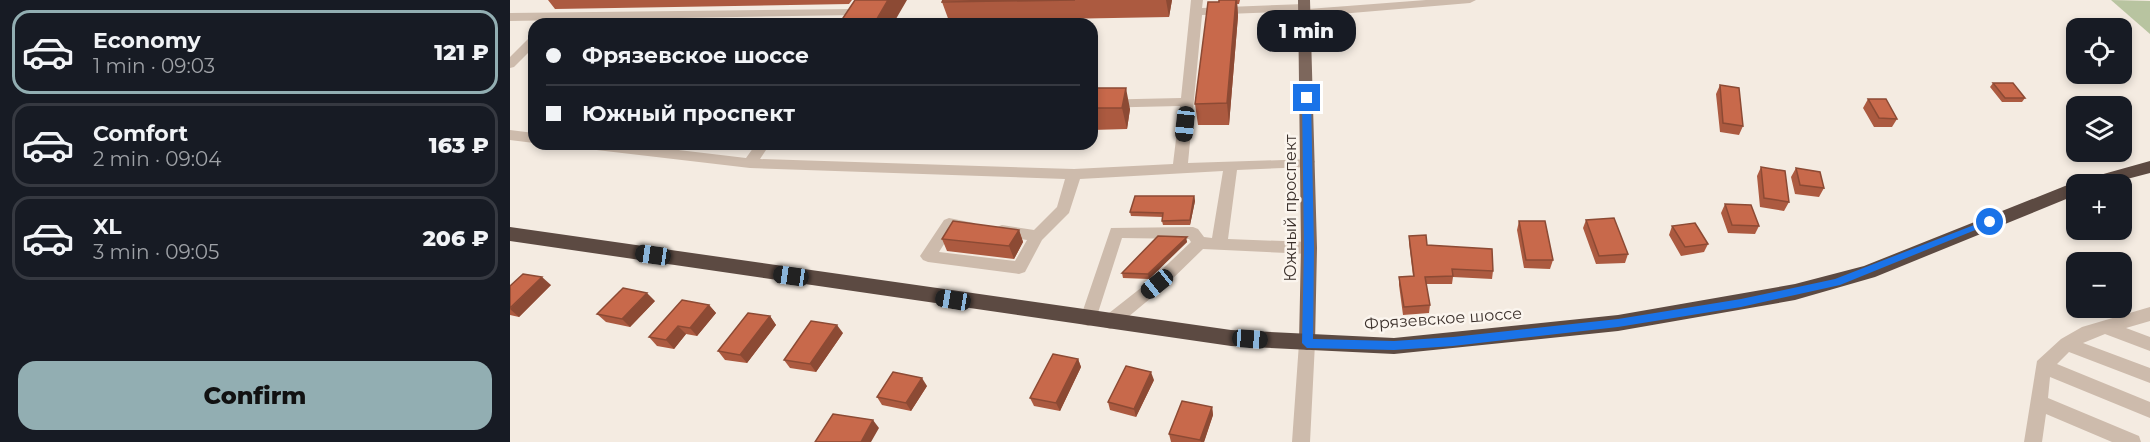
<!DOCTYPE html>
<meta charset="utf-8">
<style>
body{margin:0;font-family:Montserrat,sans-serif;background:#20242c;color:#f1f3f6;height:100vh;display:flex;flex-direction:column;font-size:22px;white-space:nowrap}
*{box-sizing:border-box;margin:0}
p{font-size:20px;color:#9ea1a6}
.icon{flex:none;width:33px;height:33px;fill:none;stroke:currentColor;stroke-width:2;stroke-linecap:round;stroke-linejoin:round}
.map{position:relative;flex:1;overflow:hidden}
.panel{display:flex;flex-direction:column;background:#171b24;width:510px}
.panel>*{flex:none}
.hud{position:absolute;left:18px;top:18px;width:570px;height:132px;border-radius:18px;box-shadow:0 3px 9px #0003;display:grid;align-content:center;height:132px;padding:0 18px;background:#171b24}
.tools{position:absolute;left:1556px;top:18px;display:grid;gap:12px}
.tools a{display:grid;place-items:center;width:66px;height:66px;border-radius:12px;background:#171b24;box-shadow:0 3px 9px #0003;font-size:30px}
.end{position:absolute;width:27px;height:27px;margin:-14px;border:8px solid #1a73e8;background:#fff;box-shadow:0 0 0 3px #fff}
.from{border-radius:50%}
.bubble{position:absolute;height:42px;border-radius:18px;background:#171b24;box-shadow:0 3px 9px #0003;font-size:20px;font-weight:800;line-height:42px;text-align:center}
.car{position:absolute;width:18px;height:36px;margin:-18px -9px;border-radius:8px;box-shadow:0 0 4px 2px #0007;background:linear-gradient(#222 24%,#8ab4d8 0 40%,#222 0 76%,#8ab4d8 0 86%,#222 0)}
.hud b{display:flex;align-items:center;gap:21px;height:57px;font-size:22px}
.hud b+b{border-top:2px solid #363941}
.hud i{width:15px;height:15px;background:#f1f3f6}
ul{padding:10px 0 0;list-style:none}
li{display:flex;align-items:center;gap:18px;height:84px;margin:0 12px 9px;padding:0 6px;border:3px solid #363941;border-radius:18px}
li div{flex:1}
li b{display:block;font-size:22px}
li em{font-style:normal;font-weight:800}
li.active{border-color:#92aeb2}
li>.icon{width:54px;height:54px;stroke-width:1.5}
.cta{display:flex;gap:12px;margin-top:auto;padding:12px 18px}
.cta a{flex:1;height:69px;border-radius:18px;background:#92aeb2;color:#111;font-size:24px;font-weight:800;line-height:69px;text-align:center}
main{display:flex;flex:1;min-height:0}
.map>svg:first-child{display:block}
.green{fill:#b8c4a0}
.lines{fill:none;stroke-linecap:round;stroke-linejoin:round}
.minor{fill:#cdbbac;fill-rule:evenodd}
.major{fill:#7d675c;fill-rule:evenodd}
.highway{fill:#5c4a42;fill-rule:evenodd}
.wall{fill:#ac5a40}
.shaded-wall{fill:#8c4a34}
.building{fill:#c8694b;stroke:#8c4a34;stroke-width:1.5}
.route{fill:#1a73e8}
.labels{text-anchor:middle;stroke-width:5;stroke-linejoin:round;paint-order:stroke}
.street-label{font-size:16px;fill:#3b302b;stroke:#fbf5ee}
</style>
<main>
<section class="panel">
<ul>
<li class="active"><svg class="icon" aria-label="car" viewBox="0 0 24 24"><path d="M5 17H2v-5l4-1 3-4h7l3 4 3 1v5h-3M9 17h6M6 11h13"/><circle cx="7" cy="17" r="2"/><circle cx="17" cy="17" r="2"/></svg><div><b>Economy</b><p>1 min · 09:03</p></div><em>121 ₽</em></li>
<li><svg class="icon" aria-label="car" viewBox="0 0 24 24"><path d="M5 17H2v-5l4-1 3-4h7l3 4 3 1v5h-3M9 17h6M6 11h13"/><circle cx="7" cy="17" r="2"/><circle cx="17" cy="17" r="2"/></svg><div><b>Comfort</b><p>2 min · 09:04</p></div><em>163 ₽</em></li>
<li><svg class="icon" aria-label="car" viewBox="0 0 24 24"><path d="M5 17H2v-5l4-1 3-4h7l3 4 3 1v5h-3M9 17h6M6 11h13"/><circle cx="7" cy="17" r="2"/><circle cx="17" cy="17" r="2"/></svg><div><b>XL</b><p>3 min · 09:05</p></div><em>206 ₽</em></li>
</ul>
<div class="cta"><a>Confirm</a></div>
</section>
<div class="map">
<svg width="1640" height="442" viewBox="0 0 1640 442">
<rect width="100%" height="100%" fill="#f4ebe1"/>
<path class="green" d="M1601 0 1640 1V34Z"/>
<g class="lines">
<path class="minor" d="M681 0H693L692 8 794 4 798 5V9L916 0H966L960 3 794 17 790 15V11L692 15 678 163 803 159 805 162 798 167 727 170 718 239 799 242 804 244 807 248 804 252 799 254 693 249 653 288 606 327 600 329 594 327 592 322 594 317 641 280 681 242 679 239 612 238 586 319 584 324 578 326 572 324 570 319 601 228 683 227 688 229 694 237 702 238 713 171 570 179 559 213 532 240 515 272 509 274 418 262 413 260 410 256 434 220 439 218 464 223 467 227 459 233 443 230 429 252 505 261 517 240 487 235 484 231 487 227 492 225 524 230 547 207 555 179 240 168 78 149 71 144H118L236 158 246 144H260L250 159 564 169 663 164 670 106 582 108V100L671 98Z
M341 9 347 13 345 15 0 21V13Z
M24 36V47L4 67 0 68V57L20 37Z
M0 130 24 133V143L0 140Z
M1640 307V321L1616 328 1640 337V351L1595 334 1573 343 1640 368V383L1559 352 1547 364 1640 402V418L1540 377 1538 398 1629 436 1631 442H1602L1536 414 1532 442H1514L1527 361 1551 339 1572 327Z
M797 336 803 338 805 343 800 442H782L789 343 791 338Z"/>
<path class="major" d="M788 0H800L807 248 805 343 803 348 797 350 791 348 789 343 791 248Z"/>
<path class="highway" d="M1640 161V173L1598 184H1566V195L1365 277 1285 300 1108 331 884 354 721 346 0 241V227L721 330 884 338 1108 315 1285 284 1354 266 1560 184 1570 183 1572 180Z"/>
</g>
<path class="wall" d="M38 0H342L339 4 45 9Z
M433 0H662L659 17 439 21 432 2Z
M709 0H730L729 4H727L728 16 719 125H688L685 104Z
M1483 83 1515 98 1512 102H1492L1480 87Z
M1210 85 1233 126 1229 135 1210 132 1206 94Z
M582 88 620 109 617 129 582 130Z
M1358 99 1387 119 1382 127H1364L1353 108Z
M1251 167 1279 202 1274 211 1250 207 1247 176Z
M1286 168 1314 188 1309 197 1285 194 1281 177Z
M684 196 685 201 680 225H653L652 221 653 217 621 216 620 212Z
M1215 204 1249 226 1245 234 1218 233 1211 213Z
M1076 220 1118 254 1115 263 1086 264 1073 228Z
M1009 221 1043 260 1040 269 1014 268 1007 230Z
M1162 226 1198 244 1194 252 1171 256 1159 235Z
M509 230 513 242 504 259 437 251 432 239Z
M899 236 917 245 983 271 982 279 943 277 942 284H916L920 305 919 313 893 315 889 285V277L903 276 899 243Z
M676 238 677 242 639 279 613 278 612 273Z
M41 285 9 317 0 315V286Z
M145 301 120 327 96 322 87 314Z
M199 305 206 313 187 336 176 334 164 349 147 346 139 337Z
M260 316 266 325 237 363 215 360 208 351Z
M333 333 306 372 280 368 274 360Z
M568 359 571 367 550 411 524 406 520 398Z
M644 380 626 417 600 410 598 402Z
M417 386 401 411 372 405 367 397Z
M702 407 703 415 694 442H661L659 434Z"/>
<path class="shaded-wall" d="M378 0H397L383 24H364Z
M656 0H662L659 17Z
M726 0H727L728 16 719 125 717 103Z
M616 88 620 109 617 129 612 108Z
M684 196 685 201 680 225V220Z
M509 230 513 242 504 259 499 246Z
M676 238 677 242 639 279 638 274Z
M32 277 41 285 9 317 0 309Z
M137 293 145 301 120 327 112 319Z
M199 305 206 313 187 336 180 328Z
M260 316 266 325 237 363 230 355Z
M327 325 333 333 306 372 300 364Z
M168 326 176 334 164 349 156 340Z
M568 359 571 367 550 411 546 403Z
M641 372 644 380 626 417 624 409Z
M412 378 417 386 401 411 396 403Z
M702 407 703 415 694 442H691L690 440Z
M363 420 369 428 361 442H351Z"/>
<path class="building" d="M345 0H378L364 24H329Z
M433 0H565L432 2Z
M709 0H726L717 103 685 104 698 2H709Z
M1483 83H1503L1515 98H1495Z
M1210 85 1229 88 1233 126 1213 123Z
M582 88H616L612 108H582Z
M1358 99H1376L1387 119 1369 118Z
M1251 167 1275 171 1279 202 1254 198Z
M1286 168 1310 172 1314 188 1290 185Z
M625 196H684L680 220 652 221 653 213 620 212Z
M1215 204 1241 205 1249 226 1222 225Z
M1104 218 1118 254 1089 256 1076 220Z
M443 221 509 230 499 246 432 239Z
M1009 221H1035L1043 260H1016Z
M1185 223 1198 244 1175 247 1162 226Z
M916 235 917 245 982 249 983 271 942 269 943 276 915 277 920 305 894 307 889 277 904 276 899 236Z
M648 236 677 237 676 238 638 274 612 273Z
M13 274 32 277 0 308V286Z
M113 288 137 293 112 319 87 314Z
M172 300 199 305 180 328 168 326 156 340 139 337Z
M238 313 260 316 230 355 208 351Z
M301 321 327 325 300 364 274 360Z
M543 354 568 359 546 403 520 398Z
M616 366 641 372 624 409 598 402Z
M383 372 412 378 396 403 367 397Z
M672 401 702 407 690 440 659 434Z
M323 414 363 420 351 442H305Z"/>
<path class="route" d="M797 96 801 98 804 248 803 339 884 341 943 337 1108 319 1231 299 1325 279 1477 220 1485 222 1330 285 1231 307 1108 327 943 346 884 350 797 348 792 343 794 248 792 98Z"/>
<g class="labels">
<g class="street-label">
<text transform="translate(780 208) rotate(-90)" y="6">Южный проспект</text>
<text transform="translate(933 318) rotate(-4)" y="6">Фрязевское шоссе</text>
</g>
</g>
</svg>
<div class="tools">
<a><svg class="icon" aria-label="locate" viewBox="0 0 24 24"><circle cx="12" cy="12" r="6"/><path d="M12 2v4M12 18v4M2 12h4M18 12h4"/></svg></a>
<a><svg class="icon" aria-label="layers" viewBox="0 0 24 24"><path d="M12 4l9 5-9 5-9-5zM3 14l9 5 9-5"/></svg></a>
<a>+</a>
<a>−</a>
</div>
<i class="end from" style="left:1480px;top:222px"></i>
<i class="end" style="left:797px;top:98px"></i>
<div class="bubble" style="left:747px;top:10px;width:99px">1 min</div>
<i class="car" style="left:675px;top:124px;rotate:186deg"></i>
<i class="car" style="left:143px;top:255px;rotate:278deg"></i>
<i class="car" style="left:281px;top:276px;rotate:278deg"></i>
<i class="car" style="left:647px;top:284px;rotate:231deg"></i>
<i class="car" style="left:443px;top:300px;rotate:279deg"></i>
<i class="car" style="left:740px;top:339px;rotate:94deg"></i>
<div class="hud">
<b><i class="from"></i>Фрязевское шоссе</b>
<b><i></i>Южный проспект</b>
</div>
</div>
</main>
